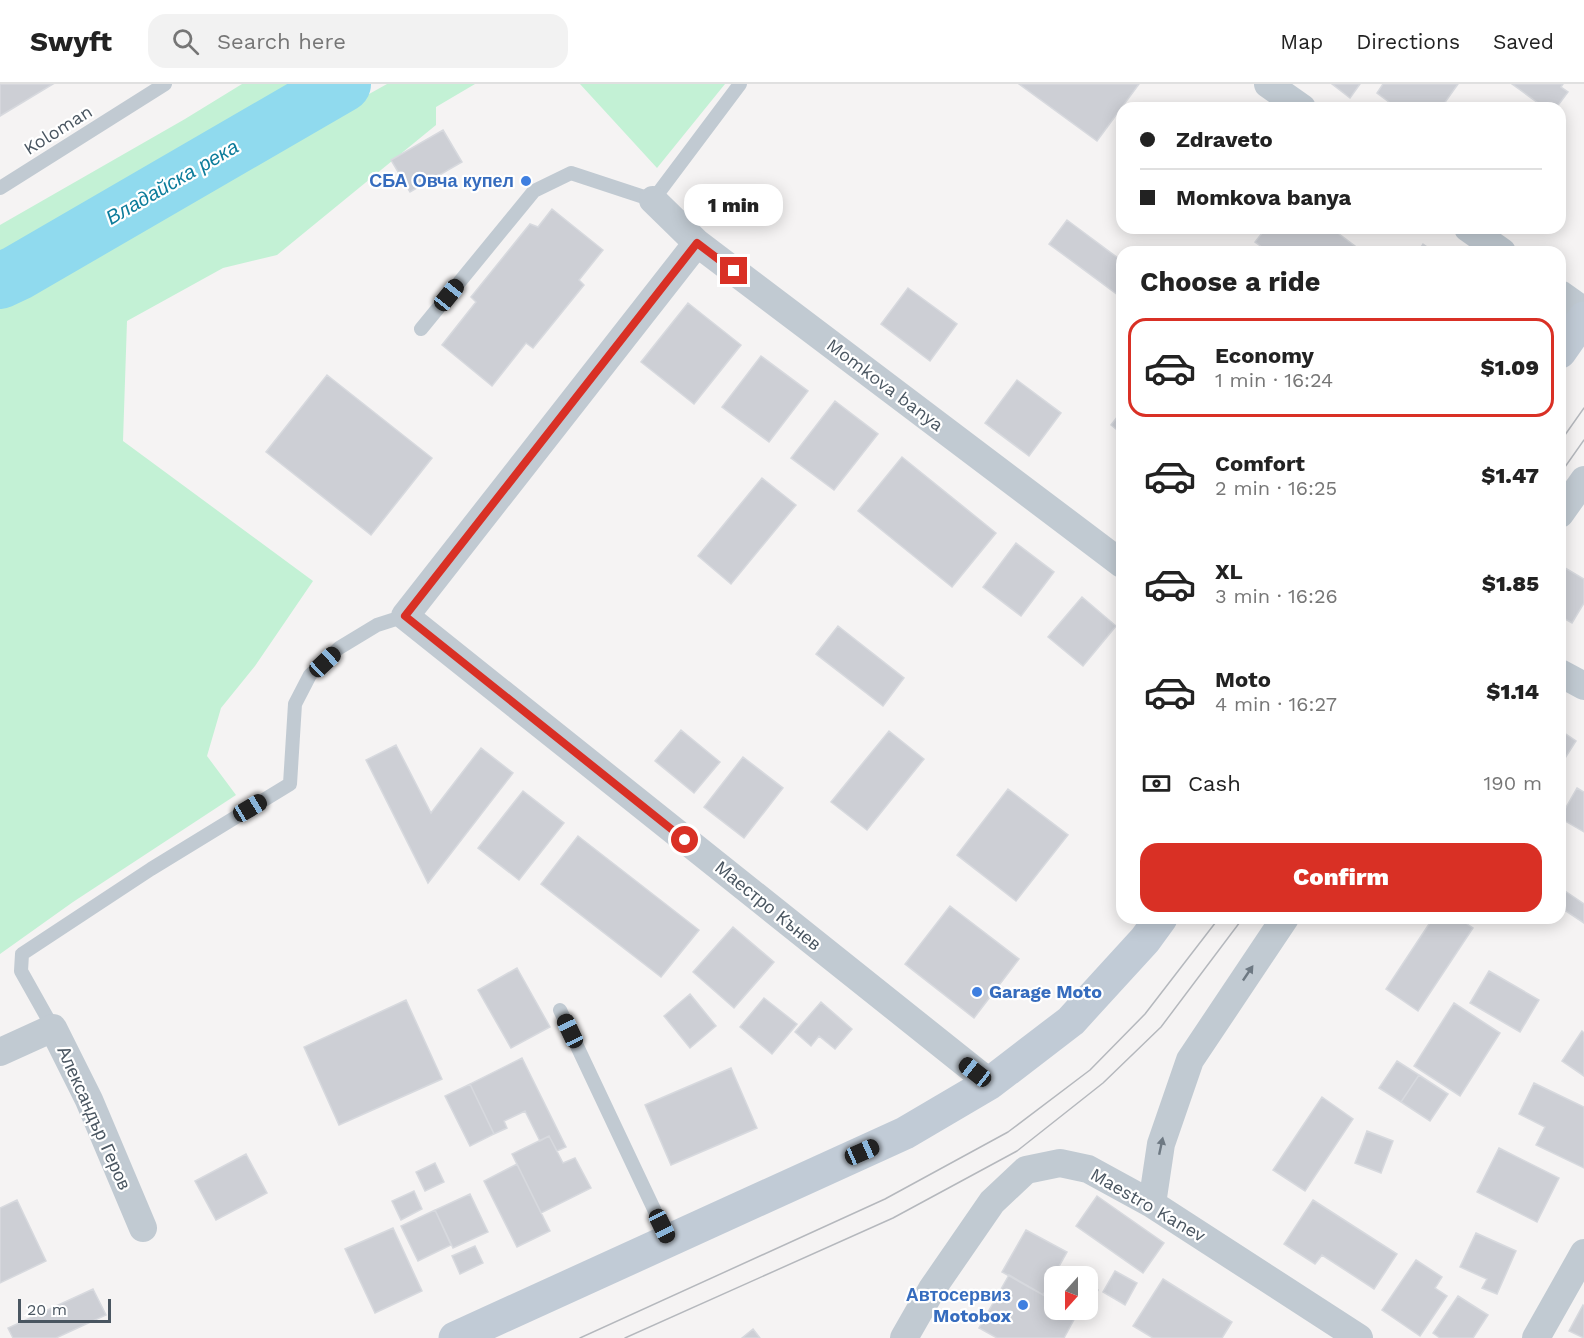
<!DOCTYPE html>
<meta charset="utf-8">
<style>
body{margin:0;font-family:"Work Sans",sans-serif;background:#f2f2f2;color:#222;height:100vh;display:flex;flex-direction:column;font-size:22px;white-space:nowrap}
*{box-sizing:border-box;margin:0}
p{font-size:20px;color:#767676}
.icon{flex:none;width:33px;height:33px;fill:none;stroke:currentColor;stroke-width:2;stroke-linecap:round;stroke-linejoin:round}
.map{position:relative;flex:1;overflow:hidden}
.side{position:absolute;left:1116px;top:162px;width:450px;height:678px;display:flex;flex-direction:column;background:#fff;border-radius:18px;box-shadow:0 3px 15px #0003}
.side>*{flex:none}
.top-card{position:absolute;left:1116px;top:18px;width:450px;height:132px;border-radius:18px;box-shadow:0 3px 15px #0003;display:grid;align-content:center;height:132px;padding:0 24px;background:#fff}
.needle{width:39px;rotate:201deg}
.tools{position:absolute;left:1044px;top:1182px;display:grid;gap:12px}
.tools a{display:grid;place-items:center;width:54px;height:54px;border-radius:12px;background:#fff;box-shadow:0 3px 15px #0003;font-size:30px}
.scale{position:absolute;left:18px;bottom:15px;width:93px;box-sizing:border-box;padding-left:6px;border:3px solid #4a5661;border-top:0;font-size:16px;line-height:21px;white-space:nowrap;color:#4a5661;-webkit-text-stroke:4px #fff;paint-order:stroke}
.end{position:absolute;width:27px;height:27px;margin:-14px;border:8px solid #d93025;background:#fff;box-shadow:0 0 0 3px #fff}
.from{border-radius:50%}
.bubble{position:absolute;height:42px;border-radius:18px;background:#fff;box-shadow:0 3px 15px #0003;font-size:20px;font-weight:800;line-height:42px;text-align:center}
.car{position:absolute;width:18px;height:36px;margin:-18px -9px;border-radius:8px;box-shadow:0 0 4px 2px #0007;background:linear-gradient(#222 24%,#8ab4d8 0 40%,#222 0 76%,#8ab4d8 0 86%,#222 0)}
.top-card b{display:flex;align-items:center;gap:21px;height:57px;font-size:22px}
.top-card b+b{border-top:2px solid #e0e0e0}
.top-card i{width:15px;height:15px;background:#222}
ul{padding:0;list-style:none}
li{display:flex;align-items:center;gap:18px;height:99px;margin:0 12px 9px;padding:0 12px;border:3px solid transparent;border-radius:18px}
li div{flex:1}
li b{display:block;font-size:22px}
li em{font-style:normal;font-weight:800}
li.on{border-color:#d93025}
li>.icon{width:54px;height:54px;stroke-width:1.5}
h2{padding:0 24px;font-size:27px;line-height:72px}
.pay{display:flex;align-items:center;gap:15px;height:66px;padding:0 24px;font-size:22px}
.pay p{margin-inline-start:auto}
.action{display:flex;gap:12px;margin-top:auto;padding:12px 24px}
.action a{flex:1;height:69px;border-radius:18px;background:#d93025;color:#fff;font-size:24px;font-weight:800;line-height:69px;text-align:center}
header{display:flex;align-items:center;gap:36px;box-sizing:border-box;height:84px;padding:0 30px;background:#fff;border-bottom:2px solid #e0e0e0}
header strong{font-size:28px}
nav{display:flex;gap:33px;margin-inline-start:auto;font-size:21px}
.search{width:420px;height:54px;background:#f2f2f2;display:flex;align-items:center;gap:15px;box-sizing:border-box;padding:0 21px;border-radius:18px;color:#767676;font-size:22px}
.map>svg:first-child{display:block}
.green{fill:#c3f1d5}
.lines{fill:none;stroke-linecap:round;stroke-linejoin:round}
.river{stroke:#90daee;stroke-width:56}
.building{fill:#cdcfd5;stroke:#d7d9de;stroke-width:1.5}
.service{stroke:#c1cad2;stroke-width:14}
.minor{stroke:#c1cad2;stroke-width:28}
.secondary{stroke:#c1cbd6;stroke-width:33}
.tram{stroke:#b5b8bd;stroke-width:1.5}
.oneway{fill:#6e7983}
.route{stroke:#d93025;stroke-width:8}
.shop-dot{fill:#3f7fe0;stroke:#fff;stroke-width:2}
.labels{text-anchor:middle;stroke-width:4.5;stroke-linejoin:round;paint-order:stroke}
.street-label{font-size:18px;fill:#4a5661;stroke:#fff}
.shop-label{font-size:18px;font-weight:bold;fill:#366cbe;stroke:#fff;text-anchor:end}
.water-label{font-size:20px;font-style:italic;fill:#0c7c9b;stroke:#fff}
</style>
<header>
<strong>Swyft</strong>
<div class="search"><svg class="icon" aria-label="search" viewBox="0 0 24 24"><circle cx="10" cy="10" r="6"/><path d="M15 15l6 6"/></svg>Search here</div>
<nav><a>Map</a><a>Directions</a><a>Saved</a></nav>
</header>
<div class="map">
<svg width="1584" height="1254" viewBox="0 0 1584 1254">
<rect width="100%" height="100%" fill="#f5f3f3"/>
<path class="green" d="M242 0H309L0 173V141L185 35Z
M387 0H475L436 23V41L277 171 223 184 127 237 123 357 313 497 255 582 221 624 207 672 236 711 73 818 0 870V214L29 200Z
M580 0H725L657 84Z"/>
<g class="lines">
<path class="river" d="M0 197 17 189 343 0"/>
</g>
<path class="building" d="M0 0H53L0 32Z
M1019 0H1139L1097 57Z
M1332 0H1360L1350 14Z
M1383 0H1458L1441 24H1397L1377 9Z
M1512 0H1563L1561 3 1568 8 1556 24H1545Z
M443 46 462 78 410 108 391 76Z
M552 125 603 166 579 196 584 201 533 264 526 259 492 302 442 261 476 218 471 213 530 140 538 143Z
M1067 136 1122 177V214L1049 160Z
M1266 144H1331L1363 168H1269L1255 158Z
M1423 160 1434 168H1418Z
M908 204 957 240 930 277 881 240Z
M688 219 741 261 694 320 641 278Z
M761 272 808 307 769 358 722 323Z
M327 291 432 374 371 451 266 368Z
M1017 296 1061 329 1029 372 985 339Z
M835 317 878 350 834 406 791 374Z
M1122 327V350L1111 341Z
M902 373 996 449 952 503 858 427Z
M762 394 796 421 731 500 698 472Z
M1016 459 1054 488 1021 532 983 503Z
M1560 481 1584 495V519L1572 539 1560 532Z
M1082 513 1116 542 1083 582 1048 553Z
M838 542 904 594 883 622 816 570Z
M681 646 720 678 694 709 655 677Z
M1560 646 1576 657 1560 682Z
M889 647 924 675 867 746 831 718Z
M396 661 431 729 481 664 513 689 428 799 366 676Z
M743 673 783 704 744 754 704 723Z
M1577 704 1584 708V748L1560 734Z
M1008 705 1068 751 1016 817 957 771Z
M523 707 564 739 519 796 478 764Z
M578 752 699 846 661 893 541 800Z
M1565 807 1584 820V839L1560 823V815Z
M950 822 1019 875 974 934 905 880Z
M1433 834H1458L1473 844 1418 927 1386 905Z
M733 843 774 878 734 924 693 888Z
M517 884 550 943 511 964 478 906Z
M1489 887 1539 916 1520 948 1470 919Z
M690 910 716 942 690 964 664 932Z
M764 914 797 940 772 970 740 943Z
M406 916 442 995 339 1041 304 963Z
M821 918 852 945 835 965 819 952 811 962 795 948Z
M1454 919 1500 949 1460 1012 1414 982Z
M1582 947 1584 949V992L1562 977Z
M522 974 566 1063 557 1067 549 1052 540 1057 525 1027 504 1037 507 1044 494 1050 470 1000Z
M1397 977 1419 991 1401 1018 1379 1004Z
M731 984 757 1044 671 1081 645 1021Z
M1419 991 1448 1010 1430 1037 1401 1018Z
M1534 999 1584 1023V1084L1536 1061 1545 1043 1519 1030Z
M470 1000 494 1050 470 1062 445 1012Z
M1322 1013 1353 1035 1305 1107 1273 1086Z
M1367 1047 1393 1057 1381 1089 1355 1079Z
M549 1052 563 1079 575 1074 591 1104 541 1129 512 1070Z
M1499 1064 1559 1094 1537 1138 1477 1108Z
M246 1070 267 1109 216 1136 195 1097Z
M435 1079 444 1098 425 1107 416 1088Z
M517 1080 550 1147 517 1163 484 1097Z
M414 1107 422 1125 401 1136 392 1117Z
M470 1110 488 1148 453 1164 435 1126Z
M1097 1112 1164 1159 1143 1189 1076 1142Z
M17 1116 46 1177 0 1199V1124Z
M1313 1116 1397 1170 1374 1205 1322 1171 1315 1180 1284 1160Z
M435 1126 451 1161 418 1177 401 1142Z
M393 1144 422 1207 375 1229 345 1165Z
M1026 1146 1067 1168 1043 1211 1002 1188Z
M1476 1149 1516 1167 1497 1210 1482 1204 1487 1195 1460 1183Z
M475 1162 483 1179 460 1190 452 1172Z
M1416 1176 1442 1193 1435 1204 1447 1212 1420 1252 1382 1226Z
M1059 1184 1075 1192H1054V1217L1043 1211Z
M1115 1187 1137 1199 1125 1221 1103 1208Z
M1009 1191 1054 1217V1226H1070L1077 1230 1064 1254H997L979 1244Z
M1163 1195 1232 1238 1222 1254H1153L1133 1242Z
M1088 1200 1098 1206 1083 1233 1070 1226H1088Z
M93 1205 106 1231 56 1254H13L8 1244Z
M1458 1212 1488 1231 1473 1254H1440L1433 1249Z
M1583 1221 1584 1222V1254L1569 1247Z
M753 1245 760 1254H742Z"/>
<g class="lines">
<path class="service" d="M0 104 165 0
M421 245 534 107 571 89 653 116 740 0
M560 926 669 1157
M53 944 21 887 22 870 151 785 290 700 295 620 310 591 339 564 377 541 405 532"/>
<path class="minor" d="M1268 0 1302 24
M653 116 697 159 1122 480
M1468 144 1502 168
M697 159 405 532 990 999
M1560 210 1584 227
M1560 430 1584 396
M1560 589 1584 602
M0 968 53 944 89 1016 143 1144
M1152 1120 1161 1060 1190 976 1285 834
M904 1254 932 1205 992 1118 1026 1086 1060 1079 1088 1085 1152 1120 1359 1254
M1536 1254 1584 1169"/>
<path class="secondary" d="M1560 268 1584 234
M455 1254 905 1049 990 999 1071 937 1145 856 1161 834"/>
<path class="tram" d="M1560 358 1584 324
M1560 390 1584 356
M580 1254 885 1115 1008 1048 1090 986 1145 930 1219 834
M625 1254 893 1134 1017 1067 1103 999 1161 943 1243 834"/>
</g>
<defs><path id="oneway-solid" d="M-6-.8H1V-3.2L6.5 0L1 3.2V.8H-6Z" transform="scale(1.5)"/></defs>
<g class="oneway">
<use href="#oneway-solid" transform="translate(1248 889) rotate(-56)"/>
<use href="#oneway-solid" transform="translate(1161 1062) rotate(-78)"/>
</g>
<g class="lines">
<path class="route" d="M685 756 405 532 697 159 734 187"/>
</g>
<g class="shop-dot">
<circle cx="526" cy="97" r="6"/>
<circle cx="977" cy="908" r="6"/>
<circle cx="1023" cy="1221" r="6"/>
</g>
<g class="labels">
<g class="street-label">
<text transform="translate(58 46) rotate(-32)" y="6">Koloman</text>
<text transform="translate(885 301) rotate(37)" y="6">Momkova banya</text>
<text transform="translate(768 822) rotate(39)" y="6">Маестро Кънев</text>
<text transform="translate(94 1034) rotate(66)" y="6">Александър Геров</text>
<text transform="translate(1148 1121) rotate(30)" y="6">Maestro Kanev</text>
</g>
<g class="shop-label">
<text x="514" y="103">СБА Овча купел</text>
<text x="989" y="914" text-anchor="start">Garage Moto</text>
<text x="1011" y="1217">Автосервиз<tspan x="1011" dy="21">Motobox</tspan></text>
</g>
<g class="water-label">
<text transform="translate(172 98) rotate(-30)" y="7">Владайска река</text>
</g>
</g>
</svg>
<div class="tools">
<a><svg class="needle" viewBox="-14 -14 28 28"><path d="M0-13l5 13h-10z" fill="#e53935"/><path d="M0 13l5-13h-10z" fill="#767676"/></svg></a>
</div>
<div class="scale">20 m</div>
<i class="end from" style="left:685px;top:756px"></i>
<i class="end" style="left:734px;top:187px"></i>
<div class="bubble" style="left:684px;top:100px;width:99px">1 min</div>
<i class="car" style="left:449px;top:211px;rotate:39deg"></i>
<i class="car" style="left:325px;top:578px;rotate:47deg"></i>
<i class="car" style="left:250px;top:724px;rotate:59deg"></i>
<i class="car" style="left:570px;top:947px;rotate:335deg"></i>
<i class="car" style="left:975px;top:988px;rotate:308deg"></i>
<i class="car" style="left:862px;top:1068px;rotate:66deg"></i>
<i class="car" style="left:662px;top:1142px;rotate:154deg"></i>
<div class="top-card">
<b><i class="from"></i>Zdraveto</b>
<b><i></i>Momkova banya</b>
</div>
<section class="side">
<h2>Choose a ride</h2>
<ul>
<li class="on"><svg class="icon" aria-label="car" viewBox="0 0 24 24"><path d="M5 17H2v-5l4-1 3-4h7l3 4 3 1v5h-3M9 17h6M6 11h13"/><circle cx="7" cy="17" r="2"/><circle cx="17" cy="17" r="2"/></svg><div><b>Economy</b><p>1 min · 16:24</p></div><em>$1.09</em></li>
<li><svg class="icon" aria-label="car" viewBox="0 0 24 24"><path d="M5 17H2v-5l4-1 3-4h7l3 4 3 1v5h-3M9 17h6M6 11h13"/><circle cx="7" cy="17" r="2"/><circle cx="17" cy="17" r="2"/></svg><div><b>Comfort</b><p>2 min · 16:25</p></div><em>$1.47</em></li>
<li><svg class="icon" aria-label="car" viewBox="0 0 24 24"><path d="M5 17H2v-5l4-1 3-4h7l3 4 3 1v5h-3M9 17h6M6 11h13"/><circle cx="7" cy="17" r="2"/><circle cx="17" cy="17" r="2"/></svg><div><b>XL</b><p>3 min · 16:26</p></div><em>$1.85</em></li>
<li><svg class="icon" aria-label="car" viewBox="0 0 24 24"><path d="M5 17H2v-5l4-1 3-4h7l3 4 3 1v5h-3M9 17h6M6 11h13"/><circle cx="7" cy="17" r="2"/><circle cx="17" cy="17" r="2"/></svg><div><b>Moto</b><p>4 min · 16:27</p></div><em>$1.14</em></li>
</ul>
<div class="pay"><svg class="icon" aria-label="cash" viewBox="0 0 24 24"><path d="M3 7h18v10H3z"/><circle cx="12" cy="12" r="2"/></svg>Cash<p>190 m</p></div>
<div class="action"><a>Confirm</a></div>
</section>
</div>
